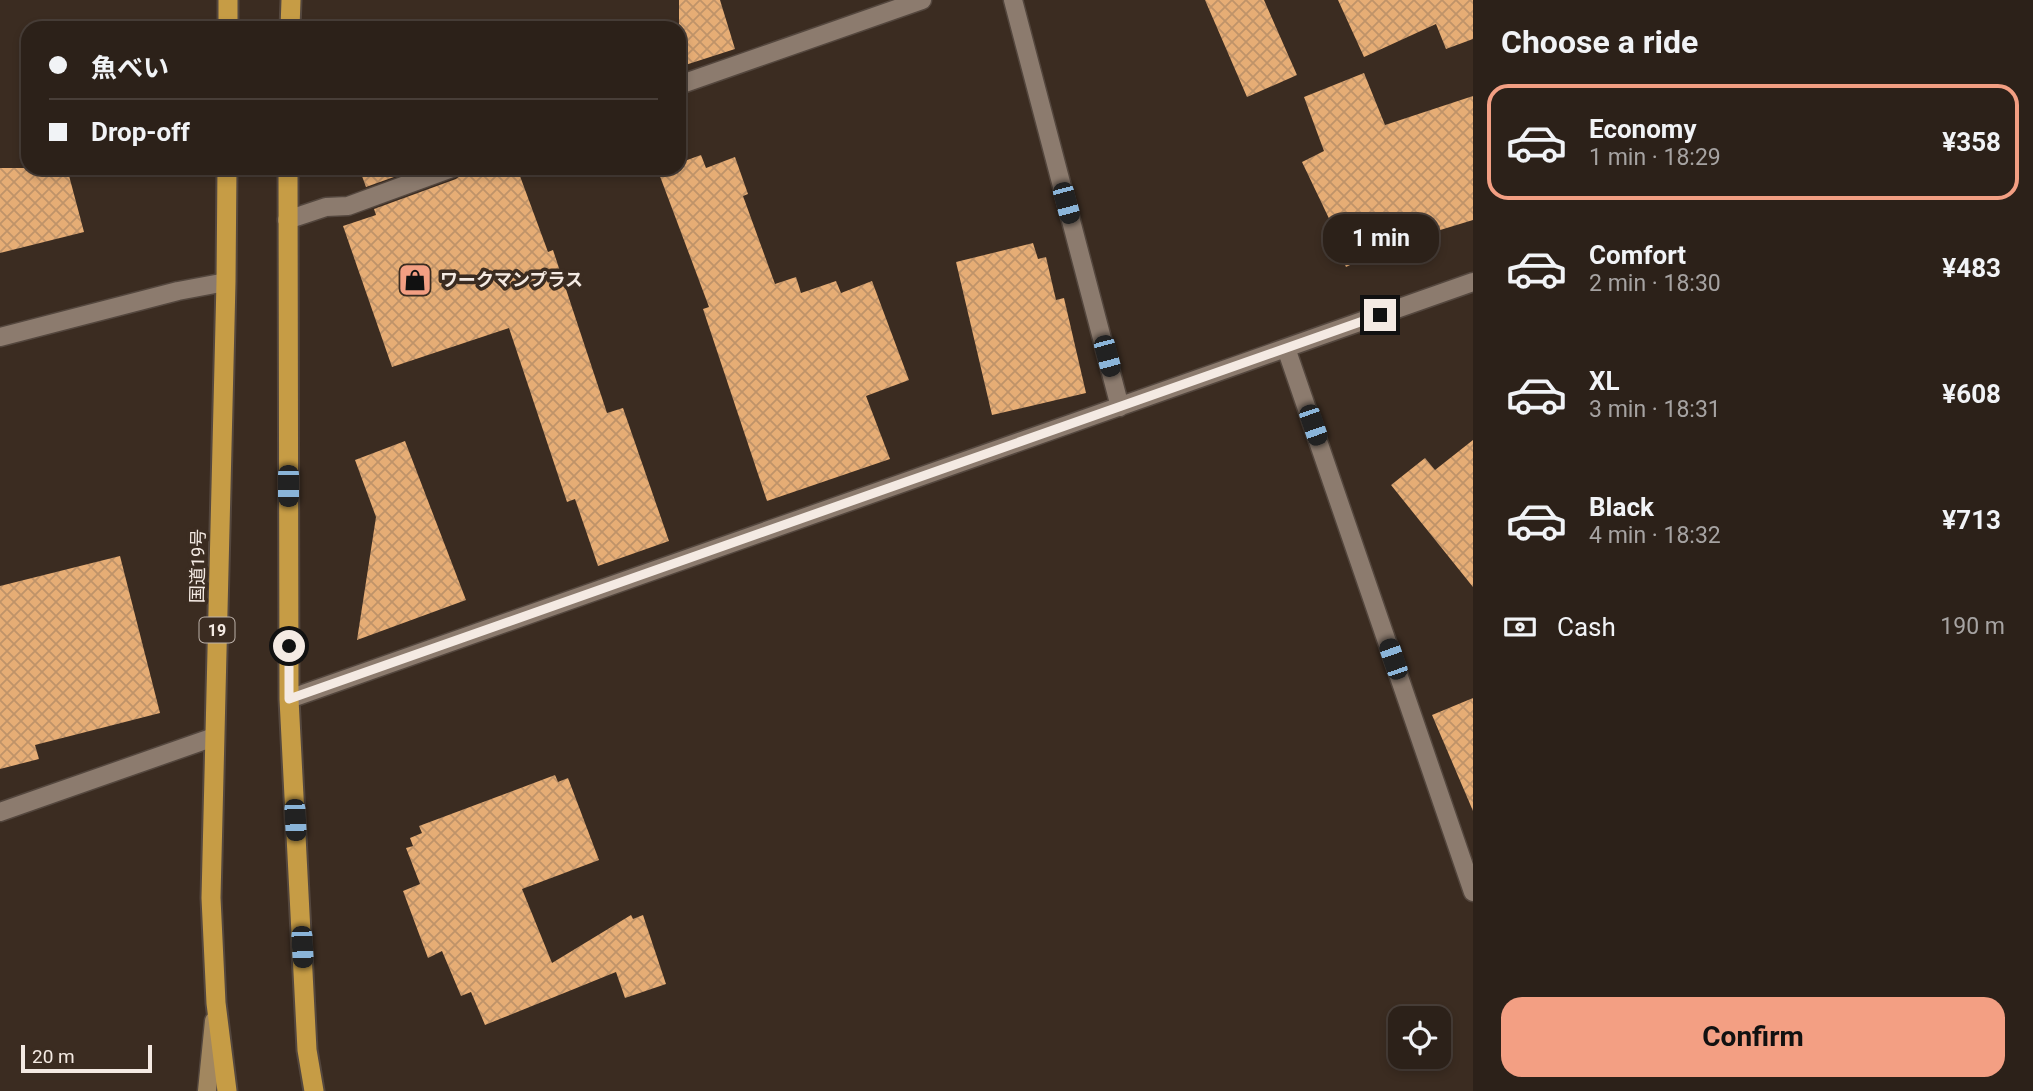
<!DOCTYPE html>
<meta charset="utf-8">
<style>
body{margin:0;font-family:Roboto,"Noto Sans JP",sans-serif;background:#382e26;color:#f1f3f6;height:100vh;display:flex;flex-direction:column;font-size:26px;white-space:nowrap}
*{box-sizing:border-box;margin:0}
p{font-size:23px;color:#a6a3a2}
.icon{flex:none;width:38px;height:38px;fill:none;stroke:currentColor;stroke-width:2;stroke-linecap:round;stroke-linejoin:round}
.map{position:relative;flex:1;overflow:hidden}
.sheet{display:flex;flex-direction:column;background:#2c2119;width:560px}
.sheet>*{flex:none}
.top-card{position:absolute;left:21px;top:21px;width:665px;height:154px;border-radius:21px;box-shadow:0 4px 10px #0003,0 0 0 2px #483e38;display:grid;align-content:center;height:154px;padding:0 28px;background:#2c2119}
.buttons{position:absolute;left:1388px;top:1006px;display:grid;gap:14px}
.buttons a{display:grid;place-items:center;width:63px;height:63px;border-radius:14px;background:#2c2119;box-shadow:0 4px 10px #0003,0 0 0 2px #483e38;font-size:35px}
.scale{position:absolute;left:21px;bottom:18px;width:131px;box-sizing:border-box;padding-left:7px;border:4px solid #f4eae3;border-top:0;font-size:19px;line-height:24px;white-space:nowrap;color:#f4eae3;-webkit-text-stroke:5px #3b2c21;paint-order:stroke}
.end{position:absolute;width:32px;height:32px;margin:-16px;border:9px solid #f4eae3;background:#111;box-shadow:0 0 0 4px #111}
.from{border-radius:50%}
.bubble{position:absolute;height:49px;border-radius:21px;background:#2c2119;box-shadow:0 4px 10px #0003,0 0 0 2px #483e38;font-size:23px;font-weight:700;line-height:49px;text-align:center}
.car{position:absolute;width:21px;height:42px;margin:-21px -10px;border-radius:9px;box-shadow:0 0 5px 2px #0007;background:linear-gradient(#222 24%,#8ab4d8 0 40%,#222 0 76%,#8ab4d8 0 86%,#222 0)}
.top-card b{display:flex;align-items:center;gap:24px;height:66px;font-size:26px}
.top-card b+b{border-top:2px solid #483e38}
.top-card i{width:18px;height:18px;background:#f1f3f6}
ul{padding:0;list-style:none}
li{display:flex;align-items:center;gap:21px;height:116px;margin:0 14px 10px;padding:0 14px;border:4px solid transparent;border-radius:21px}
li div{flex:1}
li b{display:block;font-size:26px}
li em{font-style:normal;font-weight:700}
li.active{border-color:#f39f83}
li>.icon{width:63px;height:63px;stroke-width:1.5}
h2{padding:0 28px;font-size:32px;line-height:84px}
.pay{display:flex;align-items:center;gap:18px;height:77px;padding:0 28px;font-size:26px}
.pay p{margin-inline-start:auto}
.cta{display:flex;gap:14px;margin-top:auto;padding:14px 28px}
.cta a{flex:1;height:80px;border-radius:21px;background:#f39f83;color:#111;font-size:28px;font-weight:700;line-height:80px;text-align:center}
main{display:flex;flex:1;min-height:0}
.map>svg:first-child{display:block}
.building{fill:url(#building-cross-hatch)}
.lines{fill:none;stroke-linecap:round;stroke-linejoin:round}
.minor-casing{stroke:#54473e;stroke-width:21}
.tertiary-casing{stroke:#54473e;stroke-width:21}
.secondary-casing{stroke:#54473e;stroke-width:21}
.trunk-casing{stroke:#54473e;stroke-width:23}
.minor{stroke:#8c7b6e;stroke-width:18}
.tertiary{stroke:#8c7b6e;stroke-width:18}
.secondary{stroke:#a2875f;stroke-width:18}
.trunk{stroke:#c69c45;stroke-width:19}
.route{stroke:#f4eae3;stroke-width:9}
.labels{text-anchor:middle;stroke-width:7;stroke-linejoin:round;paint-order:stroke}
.shield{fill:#3b2c21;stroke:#bcb1a9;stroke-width:2}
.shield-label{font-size:16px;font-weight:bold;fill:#f4eae3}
.poi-label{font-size:18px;font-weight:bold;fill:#f4eae3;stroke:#3b2c21;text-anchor:start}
.street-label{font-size:18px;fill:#f4eae3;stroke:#3b2c21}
</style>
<main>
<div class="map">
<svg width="1473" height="1091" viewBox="0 0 1473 1091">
<defs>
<pattern id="building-cross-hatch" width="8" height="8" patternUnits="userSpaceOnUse" patternTransform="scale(1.75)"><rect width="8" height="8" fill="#e6ad75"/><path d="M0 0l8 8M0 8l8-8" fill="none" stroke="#bf9369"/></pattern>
</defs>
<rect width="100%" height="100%" fill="#3b2c21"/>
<path class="building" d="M679 0H720L735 49 679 67Z
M1205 0H1264L1297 75 1247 97Z
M1338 0H1473V39L1446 49 1436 24 1364 57Z
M1364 73 1385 125 1473 96V220L1391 245 1346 267 1330 233 1335 231 1302 162 1324 151 1304 97Z
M701 155 706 168 735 157 748 194 743 196 775 284 796 277 801 293 836 281 841 293 872 281 909 380 866 396 890 459 767 501 703 309 709 307 658 171 667 168H679V163Z
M0 168H67L84 232 0 253Z
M359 168H419L366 187Z
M463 168H517L548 252 553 250 607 413 623 408 669 541 598 566 575 499 567 502 509 328 392 367 343 226 376 215 374 209 456 179 461 175Z
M1033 243 1038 259 1046 257 1056 300 1064 298 1086 393 992 415 956 262Z
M1473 440V587L1391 485 1425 458 1435 470Z
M405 441 466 600 357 640 376 517 355 460Z
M120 556 160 713 35 745 39 759 0 769V586Z
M1473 698V811L1432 715Z
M555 775 558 782 568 778 599 860 522 889 552 963 631 915 633 919 643 915 666 984 625 998 616 972 485 1025 471 992 461 996 442 951 428 958 403 891 420 884 406 848 413 846 410 838 422 833 419 826Z"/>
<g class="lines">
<defs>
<path id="minor" d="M1013 0 1120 407
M679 85 922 0
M287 220 326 207 348 206 452 168
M0 337 178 291 226 282
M1286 348 1473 892
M289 699 1473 282"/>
<path id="tertiary" d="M0 812 214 737"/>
<path id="secondary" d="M207 1091 214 1021"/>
<path id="trunk" d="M228 28V0
M290 28 291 0
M227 168 226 282 211 898 216 1003 227 1091
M288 168 289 699 307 1050 314 1091"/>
</defs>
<use href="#minor" class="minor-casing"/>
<use href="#tertiary" class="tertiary-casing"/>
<use href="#secondary" class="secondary-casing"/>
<use href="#trunk" class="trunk-casing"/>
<use href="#minor" class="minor"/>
<use href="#tertiary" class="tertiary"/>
<use href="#secondary" class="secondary"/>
<use href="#trunk" class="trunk"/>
</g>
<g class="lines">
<path class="route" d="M289 646V699L1380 315"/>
</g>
<defs>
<symbol id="shop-square" viewBox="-11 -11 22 22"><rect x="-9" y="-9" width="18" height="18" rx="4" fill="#f39f83" stroke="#3b2c21"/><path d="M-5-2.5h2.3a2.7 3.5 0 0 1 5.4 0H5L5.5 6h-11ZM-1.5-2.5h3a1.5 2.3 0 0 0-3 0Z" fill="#111"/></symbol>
</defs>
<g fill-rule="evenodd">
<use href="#shop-square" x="396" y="261" width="38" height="38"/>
</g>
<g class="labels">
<rect class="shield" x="199.5" y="617.5" width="35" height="25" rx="5"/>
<g class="shield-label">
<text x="217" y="636">19</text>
</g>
<g class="poi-label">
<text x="440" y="286">ワークマンプラス</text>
</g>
<g class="street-label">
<text transform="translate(198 566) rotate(-89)" y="6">国道19号</text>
</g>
</g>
</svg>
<div class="buttons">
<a><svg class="icon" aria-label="locate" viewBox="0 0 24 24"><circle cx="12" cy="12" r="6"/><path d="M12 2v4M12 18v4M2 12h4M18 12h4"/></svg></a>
</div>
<div class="scale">20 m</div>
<i class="end from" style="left:289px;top:646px"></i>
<i class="end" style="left:1380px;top:315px"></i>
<div class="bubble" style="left:1323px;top:214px;width:116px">1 min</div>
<i class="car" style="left:1066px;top:203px;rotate:165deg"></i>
<i class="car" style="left:1107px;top:356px;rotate:165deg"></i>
<i class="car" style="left:1313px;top:425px;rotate:161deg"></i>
<i class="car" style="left:288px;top:486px;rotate:180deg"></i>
<i class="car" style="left:1393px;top:659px;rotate:341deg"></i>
<i class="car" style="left:295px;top:820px;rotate:177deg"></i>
<i class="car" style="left:302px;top:947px;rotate:177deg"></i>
<div class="top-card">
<b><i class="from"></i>魚べい</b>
<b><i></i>Drop-off</b>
</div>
</div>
<section class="sheet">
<h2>Choose a ride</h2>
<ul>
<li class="active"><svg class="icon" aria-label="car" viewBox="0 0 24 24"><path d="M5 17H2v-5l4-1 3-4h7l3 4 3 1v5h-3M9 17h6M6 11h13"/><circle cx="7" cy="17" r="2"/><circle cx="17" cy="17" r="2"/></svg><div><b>Economy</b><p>1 min · 18:29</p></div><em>¥358</em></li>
<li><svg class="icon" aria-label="car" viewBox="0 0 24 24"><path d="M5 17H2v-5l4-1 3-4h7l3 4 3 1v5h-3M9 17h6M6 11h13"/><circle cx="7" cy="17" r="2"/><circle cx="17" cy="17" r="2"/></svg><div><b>Comfort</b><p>2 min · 18:30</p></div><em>¥483</em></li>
<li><svg class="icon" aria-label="car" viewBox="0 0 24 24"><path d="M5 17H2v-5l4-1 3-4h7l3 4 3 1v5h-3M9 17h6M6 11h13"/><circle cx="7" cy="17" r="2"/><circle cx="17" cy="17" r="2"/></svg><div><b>XL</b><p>3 min · 18:31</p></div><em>¥608</em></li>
<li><svg class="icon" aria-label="car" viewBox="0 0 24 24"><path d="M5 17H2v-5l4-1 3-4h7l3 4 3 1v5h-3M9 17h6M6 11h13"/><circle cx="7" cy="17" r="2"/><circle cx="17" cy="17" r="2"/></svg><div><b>Black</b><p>4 min · 18:32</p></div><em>¥713</em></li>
</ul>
<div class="pay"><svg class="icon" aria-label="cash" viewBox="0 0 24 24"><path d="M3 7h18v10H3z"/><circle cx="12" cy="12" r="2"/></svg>Cash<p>190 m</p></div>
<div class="cta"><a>Confirm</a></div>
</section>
</main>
